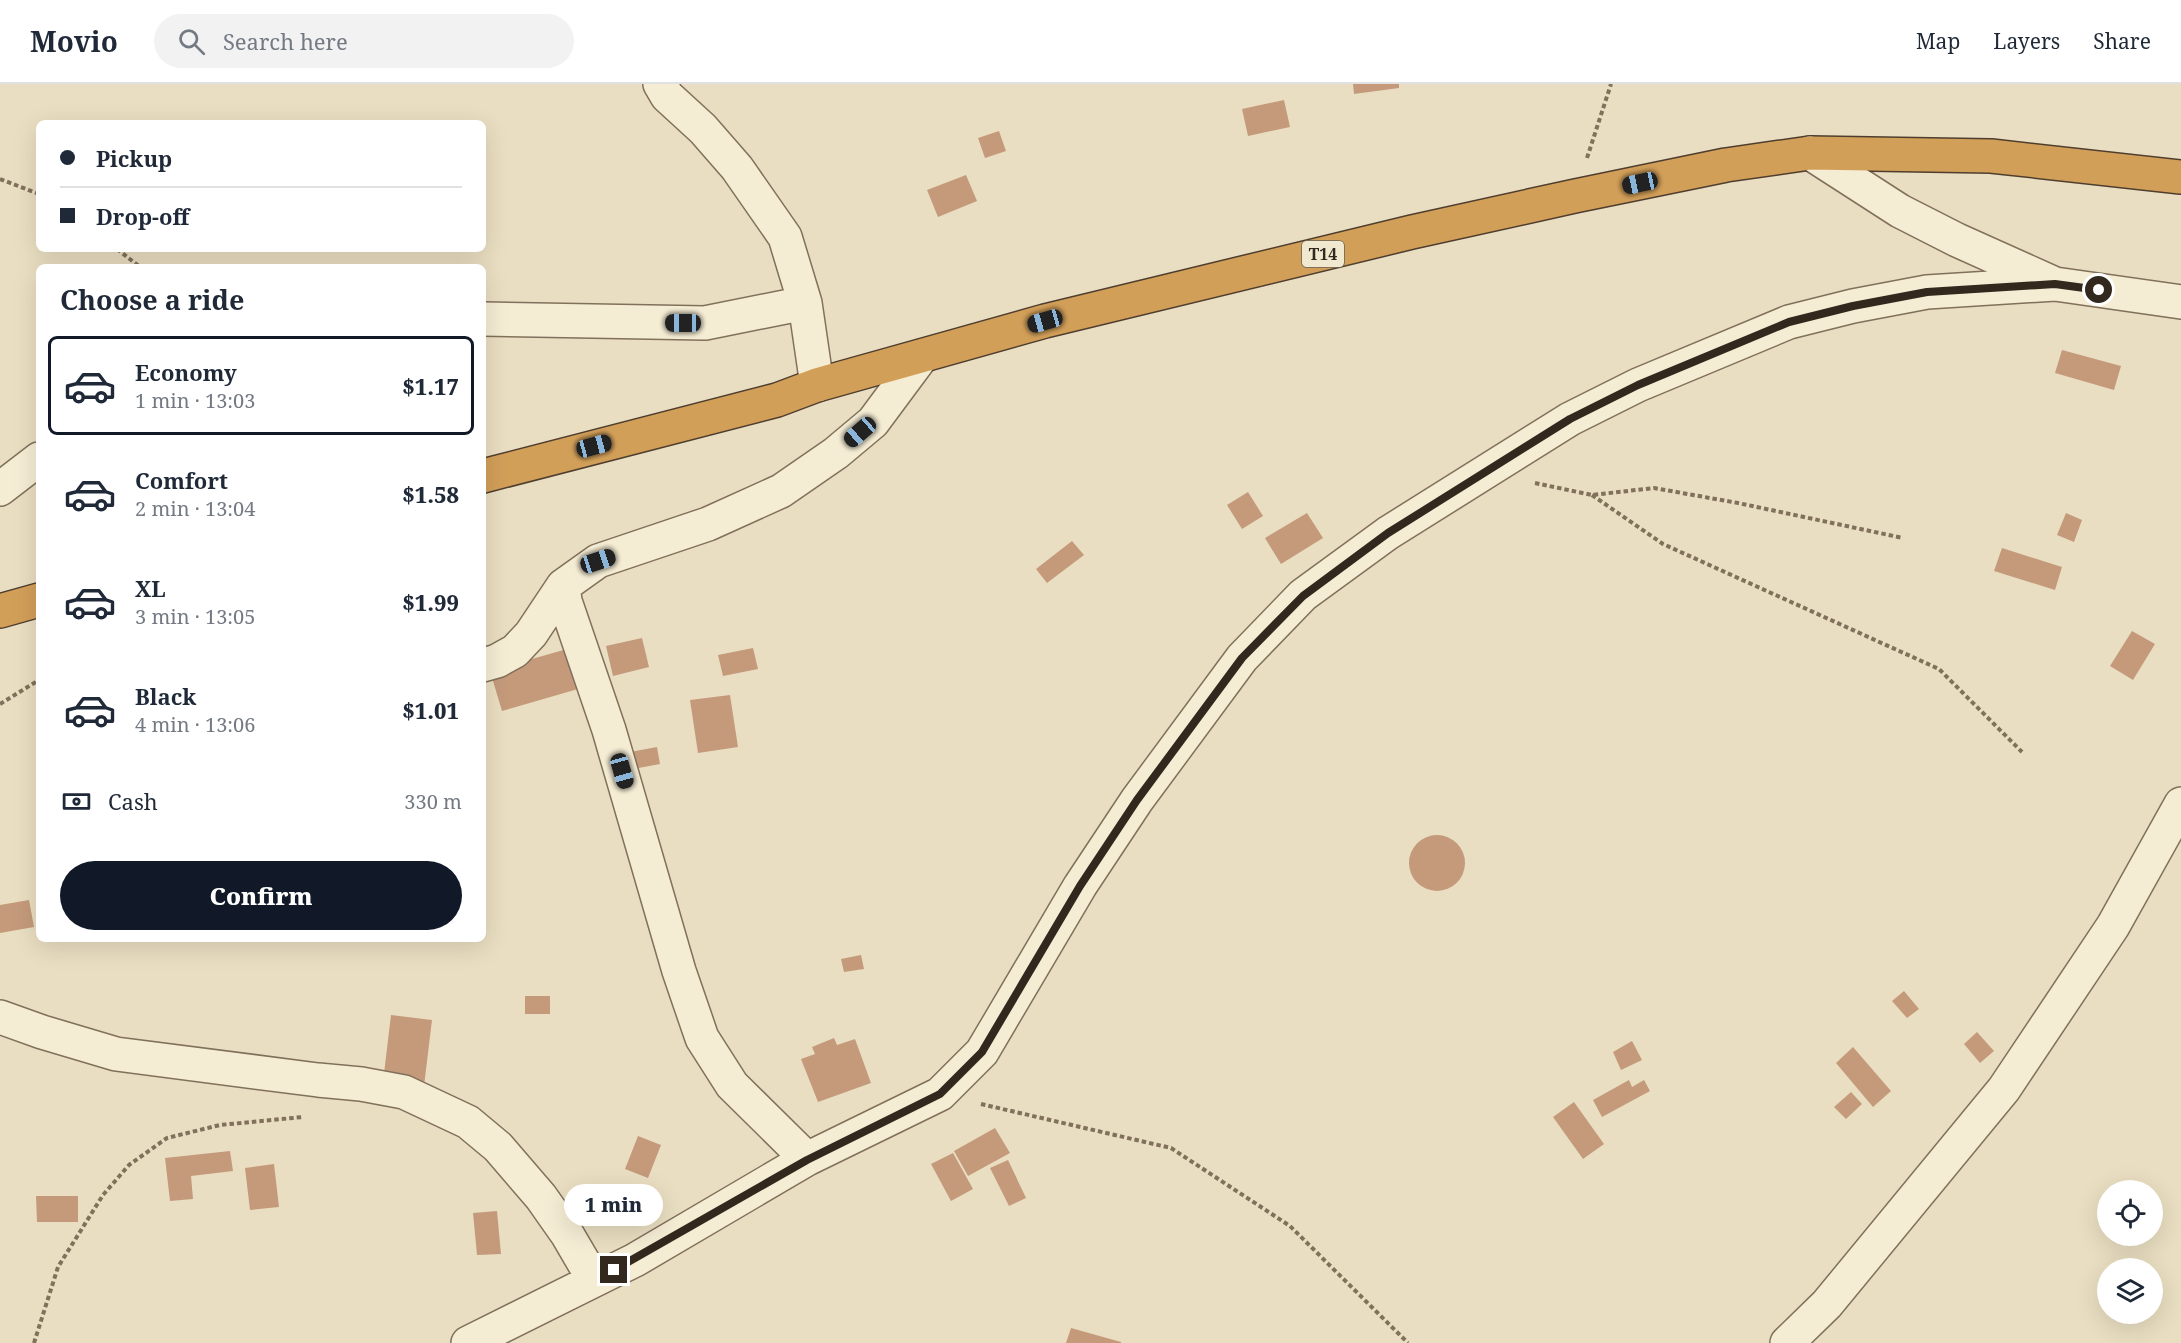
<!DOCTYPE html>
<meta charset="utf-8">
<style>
body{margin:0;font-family:"Noto Serif",serif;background:#f2f2f3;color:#1f2937;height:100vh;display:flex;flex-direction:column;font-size:22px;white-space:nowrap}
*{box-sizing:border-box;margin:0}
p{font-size:20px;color:#747a83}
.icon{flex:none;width:33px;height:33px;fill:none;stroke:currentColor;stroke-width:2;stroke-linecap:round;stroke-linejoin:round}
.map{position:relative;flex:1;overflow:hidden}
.sheet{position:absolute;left:36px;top:180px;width:450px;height:678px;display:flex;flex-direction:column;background:#fff;border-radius:9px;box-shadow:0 6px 24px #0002}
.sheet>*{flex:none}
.banner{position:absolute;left:36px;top:36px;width:450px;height:132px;border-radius:9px;box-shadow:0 6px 24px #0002;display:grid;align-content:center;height:132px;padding:0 24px;background:#fff}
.tools{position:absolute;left:2097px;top:1096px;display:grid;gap:12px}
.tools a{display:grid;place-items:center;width:66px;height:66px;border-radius:50%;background:#fff;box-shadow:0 6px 24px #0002;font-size:30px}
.end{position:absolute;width:27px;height:27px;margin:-14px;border:8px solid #32281d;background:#fff;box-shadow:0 0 0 3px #fff}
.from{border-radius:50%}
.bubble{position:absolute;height:42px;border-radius:21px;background:#fff;box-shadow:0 6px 24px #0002;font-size:20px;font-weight:800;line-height:42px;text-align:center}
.car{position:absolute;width:18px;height:36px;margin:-18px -9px;border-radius:8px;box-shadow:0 0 4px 2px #0007;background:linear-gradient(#222 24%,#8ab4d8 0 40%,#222 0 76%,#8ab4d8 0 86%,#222 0)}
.banner b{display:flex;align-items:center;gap:21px;height:57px;font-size:22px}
.banner b+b{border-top:2px solid #e0e1e3}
.banner i{width:15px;height:15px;background:#1f2937}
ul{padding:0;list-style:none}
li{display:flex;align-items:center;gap:18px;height:99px;margin:0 12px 9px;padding:0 12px;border:3px solid transparent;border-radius:9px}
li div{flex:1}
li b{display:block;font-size:22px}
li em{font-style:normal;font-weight:800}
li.active{border-color:#111827}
li>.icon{width:54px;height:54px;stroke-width:1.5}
h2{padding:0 24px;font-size:27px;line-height:72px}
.pay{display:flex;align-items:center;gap:15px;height:66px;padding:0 24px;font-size:22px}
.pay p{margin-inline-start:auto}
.button{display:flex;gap:12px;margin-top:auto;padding:12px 24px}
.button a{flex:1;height:69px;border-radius:36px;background:#111827;color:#fff;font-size:24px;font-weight:800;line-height:69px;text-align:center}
header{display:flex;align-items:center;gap:36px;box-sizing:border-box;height:84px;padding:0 30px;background:#fff;border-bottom:2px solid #e0e1e3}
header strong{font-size:28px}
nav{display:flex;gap:33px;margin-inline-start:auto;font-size:21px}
.search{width:420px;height:54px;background:#f2f2f3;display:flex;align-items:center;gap:15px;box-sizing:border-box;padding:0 21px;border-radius:33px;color:#747a83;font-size:22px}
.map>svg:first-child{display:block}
.building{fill:#c49a7b}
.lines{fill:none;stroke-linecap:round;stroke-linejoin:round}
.minor-casing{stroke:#81705b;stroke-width:36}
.highway-casing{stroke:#4f3e2f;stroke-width:36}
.path{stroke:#81705b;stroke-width:4;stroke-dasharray:4.5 3;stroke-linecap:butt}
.minor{stroke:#f5ecd4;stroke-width:33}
.highway{stroke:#d29f59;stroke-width:33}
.route{stroke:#32281d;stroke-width:8}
.labels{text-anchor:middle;stroke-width:6;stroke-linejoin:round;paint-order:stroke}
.shield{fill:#f1e8d0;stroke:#6b6253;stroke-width:1.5}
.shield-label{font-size:16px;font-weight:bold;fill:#32281d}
</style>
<header>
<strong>Movio</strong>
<div class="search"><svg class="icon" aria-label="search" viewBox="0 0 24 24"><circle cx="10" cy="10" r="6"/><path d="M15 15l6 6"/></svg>Search here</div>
<nav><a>Map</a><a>Layers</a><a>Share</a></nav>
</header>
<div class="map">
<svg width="2181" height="1259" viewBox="0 0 2181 1259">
<rect width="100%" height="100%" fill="#e9dec1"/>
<path class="building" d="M1353 0H1399V4L1354 10Z
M1284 16 1290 43 1248 52 1242 25Z
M999 47 1006 67 985 74 978 54Z
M966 91 977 117 938 133 927 106Z
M2062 266 2121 282 2114 306 2055 289Z
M1248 408 1263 432 1242 445 1227 421Z
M1307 429 1323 454 1281 480 1265 454Z
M2066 429 2082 436 2074 458 2057 451Z
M1072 457 1084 471 1047 499 1036 485Z
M2002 464 2062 483 2055 506 1994 487Z
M2132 547 2155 560 2133 596 2110 582Z
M642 554 649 583 613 592 606 562Z
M753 564 758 585 723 592 718 571Z
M567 565 578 605 502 627 490 587Z
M730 611 738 663 698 669 690 616Z
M657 663 660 680 633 685 630 668Z
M1409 779a28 28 0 1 1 56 0a28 28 0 1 1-56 0Z
M29 816 34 843 0 849V821Z
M861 871 864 885 844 888 841 875Z
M1904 907 1919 925 1907 934 1892 917Z
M525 912H550V930H525Z
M391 931 432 936 424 1002 383 998Z
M1977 948 1994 967 1980 979 1964 960Z
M834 954 837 961 855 955 871 999 818 1018 801 975 815 970 812 963Z
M1632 957 1642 976 1621 986 1613 968Z
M1853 963 1891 1007 1873 1023 1836 979Z
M1629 996 1632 1003 1644 996 1650 1007 1602 1033 1593 1016Z
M1851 1008 1862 1020 1846 1035 1834 1023Z
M1574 1018 1604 1060 1583 1075 1553 1033Z
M995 1044 1010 1069 968 1092 954 1067Z
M638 1052 661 1061 648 1094 625 1085Z
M230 1067 233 1087 191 1092 193 1115 170 1117 165 1074Z
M953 1069 973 1105 951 1117 931 1080Z
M1008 1076 1026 1114 1009 1122 990 1084Z
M274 1080 279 1123 250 1126 245 1084Z
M36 1112H78V1138H37Z
M497 1127 501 1170 477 1171 473 1129Z
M1071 1244 1121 1258V1259H1066Z"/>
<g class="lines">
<defs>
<path id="minor" d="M660 0 667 12 703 45 737 84 785 153 805 219 817 301
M1810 69 1900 127 1957 156 2055 200 2181 218
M483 235 705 239 805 219
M0 405 39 375
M563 502 565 517 609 646 679 887 702 954 732 1001 807 1075
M483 581 497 577 515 567 531 550 563 502 598 477 708 440 781 407 836 369 873 338 922 272
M0 933 42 948 116 970 318 996 361 1000 404 1008 468 1038 498 1063 541 1113 567 1150 594 1196
M468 1259 635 1176 807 1075 940 1010 982 968 1080 802 1137 716 1242 574 1303 511 1388 449 1570 335 1638 301 1789 238 1853 222 1927 208 2055 200
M1787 1259 1827 1220 2004 1005 2113 842 2181 720"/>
<path id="highway" d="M483 392 777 316 817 301 1045 237 1412 148 1575 112 1726 81 1810 69 1991 72 2181 93
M0 527 39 516"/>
</defs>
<use href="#minor" class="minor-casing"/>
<use href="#highway" class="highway-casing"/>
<path class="path" d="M1587 74 1611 0
M0 95 39 110
M117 165 140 183
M1535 399 1592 411 1654 404 1738 419 1903 454
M1592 411 1663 460 1939 585 2022 668
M0 620 39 596
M981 1020 1171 1064 1290 1142 1408 1259
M34 1259 58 1183 103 1111 129 1081 167 1054 220 1041 303 1033"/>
<use href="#minor" class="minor"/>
<use href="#highway" class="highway"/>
</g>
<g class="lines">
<path class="route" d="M614 1186 807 1076 940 1010 982 968 1080 802 1137 716 1242 574 1303 512 1388 449 1570 335 1638 301 1789 238 1853 222 1927 208 2055 200 2099 206"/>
</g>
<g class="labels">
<rect class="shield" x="1302" y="157" width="42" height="26" rx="4.5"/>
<g class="shield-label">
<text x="1323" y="176">T14</text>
</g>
</g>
</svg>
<div class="tools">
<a><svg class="icon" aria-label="locate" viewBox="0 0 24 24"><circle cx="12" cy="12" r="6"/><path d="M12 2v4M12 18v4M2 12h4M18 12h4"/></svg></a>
<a><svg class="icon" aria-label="layers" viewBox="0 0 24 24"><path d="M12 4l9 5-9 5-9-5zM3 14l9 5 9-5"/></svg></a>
</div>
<i class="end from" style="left:2099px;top:206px"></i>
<i class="end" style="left:614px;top:1186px"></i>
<div class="bubble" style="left:564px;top:1100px;width:99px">1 min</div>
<i class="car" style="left:1640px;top:99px;rotate:258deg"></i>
<i class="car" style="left:1045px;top:237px;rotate:254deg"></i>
<i class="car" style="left:683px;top:239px;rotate:270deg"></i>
<i class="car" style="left:860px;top:348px;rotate:229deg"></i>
<i class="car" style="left:594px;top:362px;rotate:75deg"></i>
<i class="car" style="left:598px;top:477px;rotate:72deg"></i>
<i class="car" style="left:622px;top:687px;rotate:164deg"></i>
<div class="banner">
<b><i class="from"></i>Pickup</b>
<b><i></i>Drop-off</b>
</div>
<section class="sheet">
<h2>Choose a ride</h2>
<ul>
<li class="active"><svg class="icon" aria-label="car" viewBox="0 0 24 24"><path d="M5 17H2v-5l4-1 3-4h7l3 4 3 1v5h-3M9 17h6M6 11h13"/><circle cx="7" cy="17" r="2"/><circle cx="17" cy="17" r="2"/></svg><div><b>Economy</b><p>1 min · 13:03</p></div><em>$1.17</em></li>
<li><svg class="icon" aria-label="car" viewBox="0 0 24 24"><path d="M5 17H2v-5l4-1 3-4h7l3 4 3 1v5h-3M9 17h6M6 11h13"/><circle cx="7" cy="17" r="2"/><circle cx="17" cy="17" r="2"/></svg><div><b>Comfort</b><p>2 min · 13:04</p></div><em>$1.58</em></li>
<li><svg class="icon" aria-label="car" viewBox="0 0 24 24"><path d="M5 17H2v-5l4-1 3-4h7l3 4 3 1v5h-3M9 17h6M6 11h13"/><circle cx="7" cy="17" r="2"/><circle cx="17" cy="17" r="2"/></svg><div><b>XL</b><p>3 min · 13:05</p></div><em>$1.99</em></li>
<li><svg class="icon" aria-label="car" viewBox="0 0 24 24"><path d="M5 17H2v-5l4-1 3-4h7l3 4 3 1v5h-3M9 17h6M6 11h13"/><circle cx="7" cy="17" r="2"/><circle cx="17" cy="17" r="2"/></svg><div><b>Black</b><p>4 min · 13:06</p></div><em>$1.01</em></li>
</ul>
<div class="pay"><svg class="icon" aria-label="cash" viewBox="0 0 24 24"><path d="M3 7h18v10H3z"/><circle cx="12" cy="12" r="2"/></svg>Cash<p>330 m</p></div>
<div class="button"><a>Confirm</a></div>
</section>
</div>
